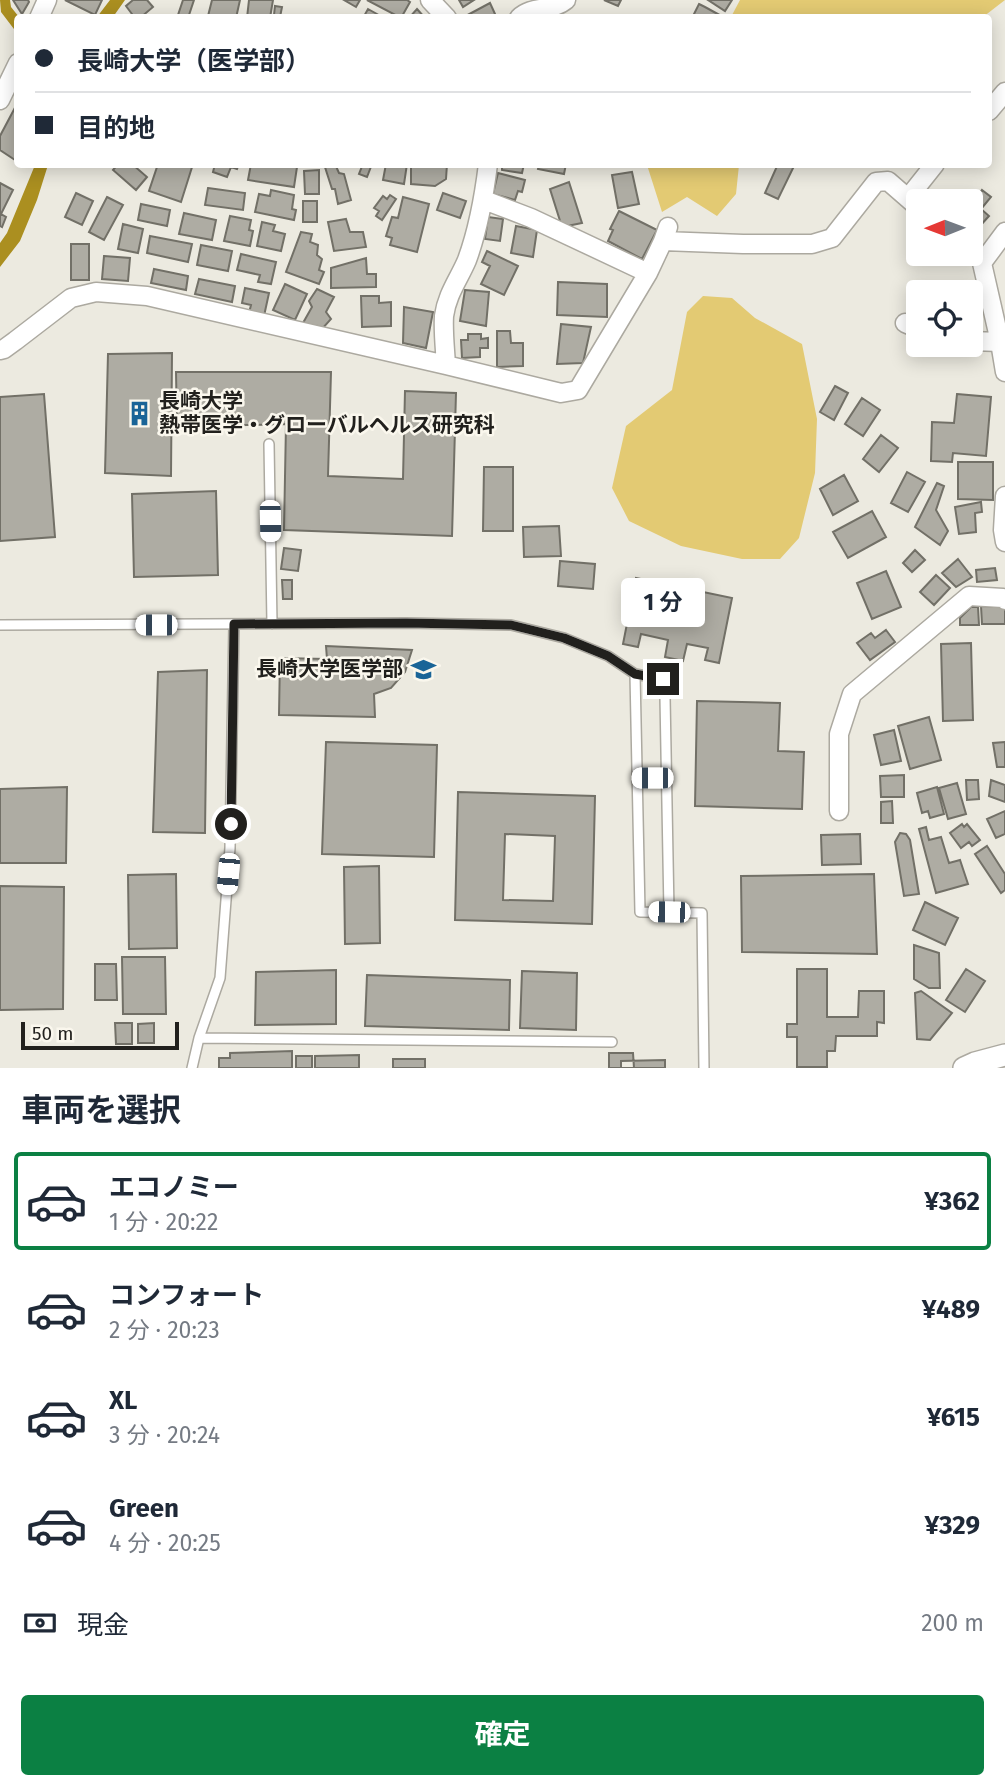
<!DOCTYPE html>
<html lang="ja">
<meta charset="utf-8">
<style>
body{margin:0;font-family:"Fira Sans","Noto Sans JP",sans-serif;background:#f2f2f3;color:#1f2937;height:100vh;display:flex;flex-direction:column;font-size:26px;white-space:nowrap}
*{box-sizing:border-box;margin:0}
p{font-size:23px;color:#747a83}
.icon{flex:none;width:38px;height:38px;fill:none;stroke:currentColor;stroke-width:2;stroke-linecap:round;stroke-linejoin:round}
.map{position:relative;height:1068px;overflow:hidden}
.panel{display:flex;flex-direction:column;background:#fff;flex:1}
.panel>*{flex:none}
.hud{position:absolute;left:14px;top:14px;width:978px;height:154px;border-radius:7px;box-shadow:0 4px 18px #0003;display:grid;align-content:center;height:154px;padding:0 21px;background:#fff}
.needle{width:46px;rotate:269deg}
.tools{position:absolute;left:906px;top:189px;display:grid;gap:14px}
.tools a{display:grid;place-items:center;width:77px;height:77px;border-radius:7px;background:#fff;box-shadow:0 4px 18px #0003;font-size:35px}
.scale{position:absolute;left:21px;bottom:18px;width:158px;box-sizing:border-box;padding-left:7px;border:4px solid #21201d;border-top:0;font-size:19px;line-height:24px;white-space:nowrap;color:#21201d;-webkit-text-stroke:5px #faf7ed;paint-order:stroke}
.end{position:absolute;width:32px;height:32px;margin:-16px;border:9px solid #21201d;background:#fff;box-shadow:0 0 0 4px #fff}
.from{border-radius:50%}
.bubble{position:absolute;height:49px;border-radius:7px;background:#fff;box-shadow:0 4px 18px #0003;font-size:23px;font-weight:700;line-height:49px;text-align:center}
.car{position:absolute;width:21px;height:42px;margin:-21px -10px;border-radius:9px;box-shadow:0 0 5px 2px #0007;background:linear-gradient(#fff 24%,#345 0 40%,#fff 0 76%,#345 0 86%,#fff 0)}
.hud b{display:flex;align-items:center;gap:24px;height:66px;font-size:26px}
.hud b+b{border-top:2px solid #e0e1e3}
.hud i{width:18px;height:18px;background:#1f2937}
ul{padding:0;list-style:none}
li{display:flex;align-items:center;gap:21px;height:98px;margin:0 14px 10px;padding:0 7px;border:4px solid transparent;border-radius:7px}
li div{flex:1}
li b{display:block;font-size:26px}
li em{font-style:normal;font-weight:700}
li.current{border-color:#0b8043}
li>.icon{width:63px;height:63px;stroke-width:1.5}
h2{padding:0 21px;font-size:32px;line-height:84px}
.pay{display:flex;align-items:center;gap:18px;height:77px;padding:0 21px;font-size:26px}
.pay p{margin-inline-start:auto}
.primary-button{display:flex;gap:14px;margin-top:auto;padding:14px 21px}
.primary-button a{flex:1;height:80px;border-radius:7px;background:#0b8043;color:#fff;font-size:28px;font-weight:700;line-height:80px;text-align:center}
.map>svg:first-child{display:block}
.green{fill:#e3ca73}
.water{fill:#ab8f20}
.building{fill:#aeaca3;stroke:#727067;stroke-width:2;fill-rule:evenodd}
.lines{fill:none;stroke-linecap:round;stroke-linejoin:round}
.service-casing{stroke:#aca9a0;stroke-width:12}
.minor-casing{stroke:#aca9a0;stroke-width:21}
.tertiary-casing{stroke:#aca9a0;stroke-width:24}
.service{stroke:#fff;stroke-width:9}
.minor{stroke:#fff;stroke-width:18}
.tertiary{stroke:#fff;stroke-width:21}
.route{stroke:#21201d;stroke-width:9}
.labels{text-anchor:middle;stroke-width:5;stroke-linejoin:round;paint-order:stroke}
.poi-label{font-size:21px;font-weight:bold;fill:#21201d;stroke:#faf7ed;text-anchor:start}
</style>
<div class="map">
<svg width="1005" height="1068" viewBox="0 0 1005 1068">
<rect width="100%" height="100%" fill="#eceae0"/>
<path class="green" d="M740 0H1005L983 17H731Z
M647 165H739L736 194 717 216 687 197 662 212Z
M703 296 732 298 755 318 802 344 817 419 815 473 799 538 780 559H742L681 546 629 521 612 488 626 426 672 390 687 312Z"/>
<path class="water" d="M0 0H10L11 7 19 17 17 33 1 12Z
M110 0H125L113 17H97Z
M35 165H48L37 200 20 241 0 267V243L7 233Z"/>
<path class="building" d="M13 0H28L29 2 22 14Z
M65 0H102L95 15Z
M133 0H147L153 7 140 18H135L126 6Z
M183 0H194L188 18H177Z
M212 0H240L236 18 208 16Z
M249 0H273L270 18H247Z
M344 0H360L356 7Z
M367 0H407L410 2 401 18Z
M459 0H474L463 7Z
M604 0H621L618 6Z
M708 0H732L725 11Z
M490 3 495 14 489 18H462Z
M699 4 705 7 725 18H692Z
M275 6 282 7 280 17 274 15Z
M368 9 384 18H363Z
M417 9 425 18H409Z
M18 102V162L0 150V136Z
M118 164H132L147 177 136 190 113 170Z
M158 164H193L181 202 149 191Z
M215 164H239L237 169 231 167 227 177 213 172Z
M251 164H283L297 167 294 187 248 180Z
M324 164H335L339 173 344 174 351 200 338 204 335 189H332Z
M363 164H372L367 177 359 174Z
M386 164H407L404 184 383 180Z
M411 164H447L446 179 435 186 411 184Z
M502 164H524L522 173 502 170Z
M539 164H566L564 174 538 169Z
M778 164H795L778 199 765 193Z
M319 170V194H305L304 171Z
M632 172 639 204 618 208 612 175Z
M498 173 525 180 522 192 518 191 515 200 493 194Z
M569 182 582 223 562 227 550 189Z
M0 183 13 190 1 214 6 217 2 227 0 226Z
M208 188 245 193 243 210 205 205Z
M271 190 294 195 292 209 296 210 294 220 255 212 259 194 270 196Z
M982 190 991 197 981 209 989 216 971 236V204Z
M76 193 93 201 82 225 65 217Z
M443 193 466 201 460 218 437 210Z
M390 195 396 199 382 220 376 216 379 211 374 208 383 196 387 199Z
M107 197 123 205 104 240 89 232Z
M403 197 429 204 417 252 390 245 392 238 386 236 392 217 398 218Z
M303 201H317V222H303Z
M141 204 170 210 167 226 138 220Z
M619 211 657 230 642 259 608 241 613 230 610 229Z
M184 213 216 220 212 240 179 234Z
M230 216 251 220 249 230 253 231 250 246 224 241Z
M488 217 503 219 500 241 485 239Z
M346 219 350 232H363L366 247 334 251 328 222Z
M262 222 275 225 273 231 285 234 281 251 257 246Z
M123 224 143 229 138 253 118 249Z
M516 226 537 230 533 257 511 253Z
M301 232 312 234 310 242 318 245 317 255 322 259 319 270 324 272 319 284 286 272Z
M150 236 192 244 188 262 147 253Z
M71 244H89V280H71Z
M201 245 232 251 228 271 197 265Z
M487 251 518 266 504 295 481 284 490 266 482 262Z
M241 254 276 262 271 284 258 282 260 275 237 270Z
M104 256 130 258 128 281 102 279Z
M366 258 367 274H376V287L331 288V268Z
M154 269 188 276 186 290 151 283Z
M199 279 235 286 232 302 195 294Z
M558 282 607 284V317L557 315Z
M285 284 307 294 295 320 273 310Z
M964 287H974L975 301 971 302V292H965Z
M245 288 269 293 264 316 249 313 251 305 242 303Z
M317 289 334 297 326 312 331 319 322 329 318 326 314 330 303 323 312 307 309 301Z
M465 290 489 292 486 326 460 321Z
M361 296H379V303L391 302V326L362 327Z
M404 307 433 312 426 348 403 343Z
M561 324 591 327 583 363 557 364Z
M497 331H510L511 343H523V366L497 367Z
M468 334H481V339L488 338V348H480V357L462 358 461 340H468Z
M172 353 171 476 105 473 108 354Z
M176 372H331L328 476 403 479 405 391 456 393 452 536 284 530 286 424 177 427Z
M835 386 848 393 834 420 820 412Z
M44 394 55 537 0 541V397Z
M957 394 991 397 986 456 953 453 952 462 931 461 932 422 954 423Z
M862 398 880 410 863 436 845 424Z
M881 435 898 448 879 472 863 459Z
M958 462H993V500L958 499Z
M484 467H513V531H483Z
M907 472 925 482 908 512 891 503Z
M844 475 858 501 833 515 820 489Z
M937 483 944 486 936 510 948 531 940 545 915 527Z
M216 491 218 575 134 577 132 494Z
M981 502 982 512 975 513 976 532 959 534 955 507Z
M872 511 886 537 848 558 833 532Z
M559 526 561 556 524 557 523 527Z
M284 548 301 550 298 571 281 569Z
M915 550 925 560 912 572 903 563Z
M958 559 972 577 956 587 942 573Z
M560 561 595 564 593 589 558 586Z
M995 568 997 580 977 582 976 570Z
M886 571 901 607 872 619 857 583Z
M936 575 950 588 934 605 920 592Z
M636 578 732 598 719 663 705 660 708 648 687 644 683 661 665 657 668 640 641 634 638 647 623 644Z
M282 580H292V599H283Z
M981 606 1001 607 1005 609V624H982Z
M971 607H978L979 625H960V618Z
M886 630 895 642 870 660 857 643 871 633 875 638Z
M971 643 973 720 943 721 941 644Z
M326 646 412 650 405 672 391 688 374 694 375 717 279 715 280 658 327 659Z
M207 670 205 833 153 832 158 672Z
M697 701 780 703 778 751 804 752 802 809 695 806Z
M929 717 941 760 910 769 898 726Z
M894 730 901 761 881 765 874 735Z
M326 742 437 745 434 857 322 854Z
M1005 742V767H997L993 743Z
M904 775V797H881L880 776Z
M966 780H978L979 799 967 800Z
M991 780 1005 785V802L989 796Z
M957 783 966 814 948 819 939 788Z
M67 787 66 863H0V789Z
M937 787 944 814 930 818 928 811 922 813 917 793Z
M458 792 595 796 592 924 455 920ZM505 834 555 836 553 901 503 900Z
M892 801 893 823H881V802Z
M1005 811V834L996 838 987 819Z
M962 824 964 827 967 824 980 840 972 846 969 842 961 848 950 833Z
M926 827 929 840 941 837 949 863 960 860 968 884 936 893 919 829Z
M900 833 906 834 910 840 919 894 904 896 895 842Z
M860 834 861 864 822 865 821 835Z
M987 846 1005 874V890L1001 893 975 854Z
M379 866 380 943 345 944 344 867Z
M176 874 177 948 129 949 128 875Z
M874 874 877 954 742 952 741 876Z
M0 886 64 887 63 1009 0 1010Z
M925 902 958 918 945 945 913 930Z
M914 945 939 953 940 988H929L914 979Z
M122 957H165L166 1014H123Z
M95 964H116L117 1000H95Z
M797 969H827V1017H858L859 991H884V1023L877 1022V1036H836L835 1051H827V1067H797V1037H787V1024H797Z
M966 969 985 981 965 1012 946 1000Z
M336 970V1024L255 1025 256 972Z
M522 971 577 973 576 1030 520 1028Z
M367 975 510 980 509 1030 365 1026Z
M921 991 952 1013 930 1040 917 1039 915 993Z
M115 1023H132V1044H116Z
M154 1023V1043H138V1024Z
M292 1051V1068H219V1058H230V1053Z
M609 1053H633L634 1068H609Z
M359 1055V1068H315V1056Z
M296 1056H312V1068H296Z
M393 1059H425V1068H393Z
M665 1060V1068H621V1061Z"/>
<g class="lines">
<defs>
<path id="service" d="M269 444 272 624
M234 624 230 848 220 978 199 1038 612 1042
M0 625 406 623 511 625 564 638 608 656 635 674 640 912 702 913 704 1068
M635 674 663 679 665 697 669 912
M637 778H667
M192 1068 199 1038"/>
<path id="minor" d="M430 0 447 18
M39 18 47 0
M519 18C532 5 552 12 566 0
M0 100 18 63
M989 111 1005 92
M908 198 935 164
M484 200 531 218 648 273
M1005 232 982 263 1000 342 1005 372
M663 241 743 244H812L832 238 876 182 888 181 919 208
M905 323 919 329
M971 341 1000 342
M0 350 4 349 15 341 71 298 96 292 147 296 446 365 561 393 578 390 648 273 663 241 668 227
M446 365C445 348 443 332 444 316 447 294 459 279 467 260 478 230 484 197 488 164
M1005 496 1003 530 1005 542
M839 811V734L852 694 969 596 1003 598 1005 600"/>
<path id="tertiary" d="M964 1068 975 1063 1005 1055"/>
</defs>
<use href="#service" class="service-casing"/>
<use href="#minor" class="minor-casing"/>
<use href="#tertiary" class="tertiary-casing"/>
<use href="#service" class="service"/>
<use href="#minor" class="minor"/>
<use href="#tertiary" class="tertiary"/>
</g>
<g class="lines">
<path class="route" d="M231 824 234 624 406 623 511 625 564 638 608 656 635 674 663 679"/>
</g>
<defs>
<symbol id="building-bare" viewBox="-9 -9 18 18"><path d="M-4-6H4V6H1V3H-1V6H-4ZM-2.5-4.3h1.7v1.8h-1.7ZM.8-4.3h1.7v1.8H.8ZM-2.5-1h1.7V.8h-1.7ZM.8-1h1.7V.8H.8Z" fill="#196497" stroke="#faf7ed" stroke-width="2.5" paint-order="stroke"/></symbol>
<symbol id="university-bare" viewBox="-9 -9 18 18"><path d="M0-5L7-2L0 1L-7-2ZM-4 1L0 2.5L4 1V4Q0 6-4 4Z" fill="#196497" stroke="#faf7ed" stroke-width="2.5" paint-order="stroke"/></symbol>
</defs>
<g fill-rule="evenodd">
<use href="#building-bare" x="122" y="396" width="35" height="35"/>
<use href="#university-bare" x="406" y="652" width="35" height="35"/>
</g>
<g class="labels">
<g class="poi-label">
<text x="159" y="408">長崎大学<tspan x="159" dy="24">熱帯医学・グローバルヘルス研究科</tspan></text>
<text x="403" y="676" text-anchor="end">長崎大学医学部</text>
</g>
</g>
</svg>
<div class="tools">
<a><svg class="needle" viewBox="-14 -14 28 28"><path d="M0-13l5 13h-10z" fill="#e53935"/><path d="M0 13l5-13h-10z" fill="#747a83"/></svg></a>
<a><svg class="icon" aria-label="locate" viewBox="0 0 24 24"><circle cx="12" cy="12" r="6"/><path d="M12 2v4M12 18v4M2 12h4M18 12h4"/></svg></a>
</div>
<div class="scale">50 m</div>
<i class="end from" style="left:231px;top:824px"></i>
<i class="end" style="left:663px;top:679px"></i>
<div class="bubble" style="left:621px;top:578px;width:84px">1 分</div>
<i class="car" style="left:270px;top:521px;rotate:179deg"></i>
<i class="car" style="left:156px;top:625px;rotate:270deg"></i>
<i class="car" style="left:652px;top:778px;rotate:270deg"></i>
<i class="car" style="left:228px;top:874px;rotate:185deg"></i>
<i class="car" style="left:669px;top:912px;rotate:271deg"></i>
<div class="hud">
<b><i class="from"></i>長崎大学（医学部）</b>
<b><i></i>目的地</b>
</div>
</div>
<section class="panel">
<h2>車両を選択</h2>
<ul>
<li class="current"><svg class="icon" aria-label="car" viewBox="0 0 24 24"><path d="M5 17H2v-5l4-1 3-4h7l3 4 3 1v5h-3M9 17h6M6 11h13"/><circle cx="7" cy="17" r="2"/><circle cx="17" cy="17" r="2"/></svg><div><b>エコノミー</b><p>1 分 · 20:22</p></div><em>¥362</em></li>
<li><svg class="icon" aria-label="car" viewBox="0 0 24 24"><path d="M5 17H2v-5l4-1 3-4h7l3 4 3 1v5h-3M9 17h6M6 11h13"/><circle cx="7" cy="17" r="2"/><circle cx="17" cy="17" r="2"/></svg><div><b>コンフォート</b><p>2 分 · 20:23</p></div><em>¥489</em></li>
<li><svg class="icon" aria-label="car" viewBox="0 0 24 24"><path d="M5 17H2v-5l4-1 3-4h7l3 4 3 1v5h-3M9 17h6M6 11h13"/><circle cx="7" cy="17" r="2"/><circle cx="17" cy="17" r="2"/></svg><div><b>XL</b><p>3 分 · 20:24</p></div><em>¥615</em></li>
<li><svg class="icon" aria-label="car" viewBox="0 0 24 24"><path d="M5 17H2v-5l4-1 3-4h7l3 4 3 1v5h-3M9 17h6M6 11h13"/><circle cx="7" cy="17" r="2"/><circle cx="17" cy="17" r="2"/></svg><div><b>Green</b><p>4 分 · 20:25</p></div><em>¥329</em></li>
</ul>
<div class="pay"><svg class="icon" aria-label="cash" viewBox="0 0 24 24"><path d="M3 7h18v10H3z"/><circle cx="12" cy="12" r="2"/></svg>現金<p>200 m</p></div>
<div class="primary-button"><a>確定</a></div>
</section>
